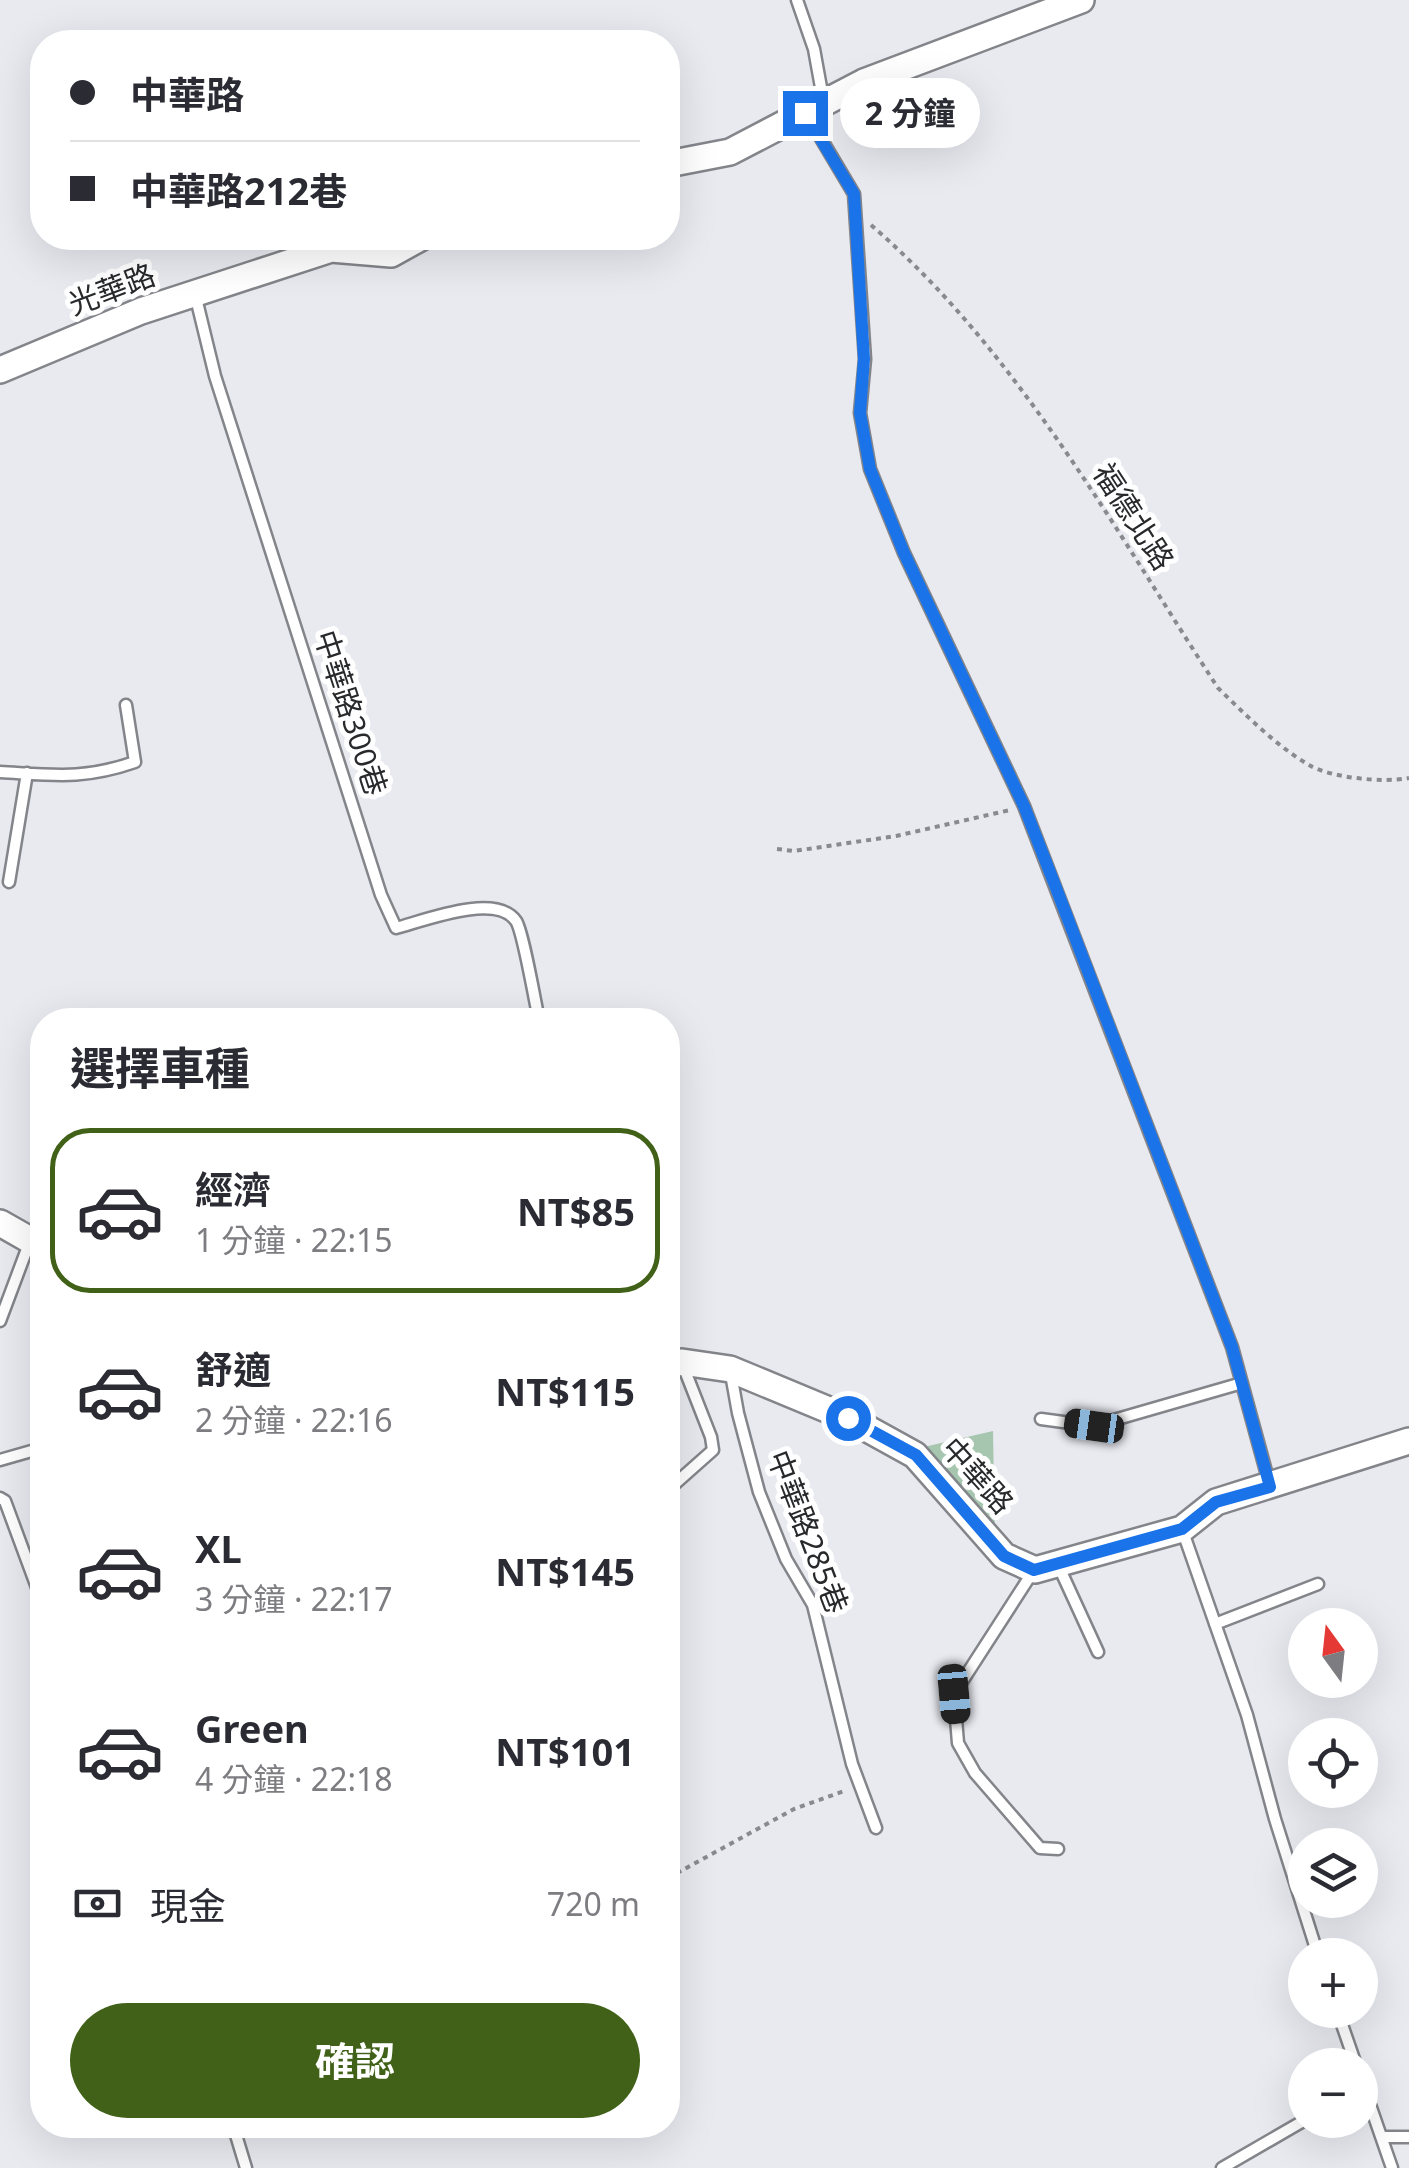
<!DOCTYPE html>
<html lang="zh-TW">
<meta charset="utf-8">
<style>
body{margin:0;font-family:"Noto Sans","Noto Sans TC",sans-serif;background:#f7f7f7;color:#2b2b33;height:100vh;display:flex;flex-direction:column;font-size:38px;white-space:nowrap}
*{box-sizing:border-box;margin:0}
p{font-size:32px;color:#7c7c81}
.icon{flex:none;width:55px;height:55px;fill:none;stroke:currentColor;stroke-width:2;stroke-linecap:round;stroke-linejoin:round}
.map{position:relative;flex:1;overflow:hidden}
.sheet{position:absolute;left:30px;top:1008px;width:650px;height:1130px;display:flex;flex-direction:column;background:#fff;border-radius:40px;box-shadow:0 10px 40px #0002}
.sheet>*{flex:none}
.hud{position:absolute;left:30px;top:30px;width:650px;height:220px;border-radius:40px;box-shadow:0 10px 40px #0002;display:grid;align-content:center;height:220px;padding:0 40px;background:#fff}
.needle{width:65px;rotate:345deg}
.tools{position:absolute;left:1288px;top:1608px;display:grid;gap:20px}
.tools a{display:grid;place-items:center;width:90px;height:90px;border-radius:50%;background:#fff;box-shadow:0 10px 40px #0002;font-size:50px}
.end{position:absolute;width:45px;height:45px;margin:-22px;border:12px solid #1a73e8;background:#fff;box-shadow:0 0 0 5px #fff}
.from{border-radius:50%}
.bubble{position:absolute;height:70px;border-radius:35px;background:#fff;box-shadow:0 10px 40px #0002;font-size:32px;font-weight:700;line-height:70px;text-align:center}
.car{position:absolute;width:30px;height:60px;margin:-30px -15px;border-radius:12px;box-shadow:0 0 8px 2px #0007;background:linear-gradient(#222 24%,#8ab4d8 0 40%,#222 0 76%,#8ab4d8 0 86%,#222 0)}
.hud b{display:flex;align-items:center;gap:35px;height:95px;font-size:38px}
.hud b+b{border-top:2px solid #e1e1e2}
.hud i{width:25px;height:25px;background:#2b2b33}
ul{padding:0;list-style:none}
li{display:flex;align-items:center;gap:30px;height:165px;margin:0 20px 15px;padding:0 20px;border:5px solid transparent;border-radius:40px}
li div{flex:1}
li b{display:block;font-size:38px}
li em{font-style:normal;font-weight:700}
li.on{border-color:#406117}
li>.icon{width:90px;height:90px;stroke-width:1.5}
h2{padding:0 40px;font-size:45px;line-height:120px}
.pay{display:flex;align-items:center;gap:25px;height:110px;padding:0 40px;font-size:38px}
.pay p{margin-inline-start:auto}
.primary-button{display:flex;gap:20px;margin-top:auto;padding:20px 40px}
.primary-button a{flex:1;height:115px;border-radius:60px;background:#406117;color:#fff;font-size:40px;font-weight:700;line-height:115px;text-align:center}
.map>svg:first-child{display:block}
.green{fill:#a7c6af}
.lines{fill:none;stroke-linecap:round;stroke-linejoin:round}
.service-casing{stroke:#83858a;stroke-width:15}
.tertiary-casing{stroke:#83858a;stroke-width:30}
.path{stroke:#898a8e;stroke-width:4;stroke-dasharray:5 5;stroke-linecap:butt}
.service{stroke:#fff;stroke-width:10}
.tertiary{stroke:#fff;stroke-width:25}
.route{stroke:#1a73e8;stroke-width:12}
.labels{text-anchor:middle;stroke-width:10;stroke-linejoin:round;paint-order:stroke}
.street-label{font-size:30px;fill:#28292b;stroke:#fff}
</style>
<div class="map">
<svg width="1409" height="2168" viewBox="0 0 1409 2168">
<rect width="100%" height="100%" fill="#e8eaf0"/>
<path class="green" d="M993 1431 995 1540 915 1449Z"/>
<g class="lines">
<defs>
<path id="service" d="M797 0 814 49 822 93 814 101
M807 115 854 194 865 359 860 413 870 469 904 553 1024 806 1232 1347 1270 1486
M195 294 215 376 381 895 396 928C423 921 496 892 516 921 523 931 535 1002 539 1020
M0 772C54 775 83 780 135 762L126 705
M9 882 27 773
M0 1321 30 1241
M731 1374 738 1413 759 1492 786 1559 813 1605 852 1764 876 1828
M1041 1419 1093 1426 1242 1383
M0 1460 42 1448
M668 1490 713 1450 711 1437 682 1363
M0 1498 5 1501 42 1601
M1183 1532 1247 1715 1275 1819 1318 1955
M1059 1567 1098 1652
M1034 1570 954 1694 958 1743 975 1773 1040 1848 1058 1849
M1215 1624 1318 1584
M1337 2010 1356 2065
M1360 2076 1392 2168
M233 2125 246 2168
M1382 2137H1409
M1222 2168 1305 2120"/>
<path id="tertiary" d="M668 164 730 152 864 82 1081 0
M0 370 141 311 331 249 391 254 420 238
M0 1223 30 1240 42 1243
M668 1365 682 1362 730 1369 848 1418 915 1455 1004 1556 1035 1570 1182 1529 1216 1502 1409 1441"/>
</defs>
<use href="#service" class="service-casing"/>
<use href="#tertiary" class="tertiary-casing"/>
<path class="path" d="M871 225C1018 352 1113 527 1218 688 1246 715 1275 745 1309 765 1331 778 1384 783 1409 778
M777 849 794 851 896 836 1010 810
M668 1878 794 1809 847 1790"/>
<use href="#service" class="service"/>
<use href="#tertiary" class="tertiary"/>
</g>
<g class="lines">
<path class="route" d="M805 113 854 194 864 359 860 413 870 469 904 553 1024 806 1053 880 1232 1347 1270 1487 1216 1502 1182 1529 1034 1570 1004 1556 916 1455 848 1418"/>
</g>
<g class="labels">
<g class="street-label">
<text transform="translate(112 290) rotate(-21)" y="10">光華路</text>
<text transform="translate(1133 517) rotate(57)" y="10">福德北路</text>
<text transform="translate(350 713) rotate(72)" y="10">中華路300巷</text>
<text transform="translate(977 1476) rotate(48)" y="10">中華路</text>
<text transform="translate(807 1532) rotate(69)" y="10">中華路285巷</text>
</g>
</g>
</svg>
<div class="tools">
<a><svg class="needle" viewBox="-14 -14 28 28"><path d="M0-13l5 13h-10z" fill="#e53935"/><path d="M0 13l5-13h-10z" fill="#7c7c81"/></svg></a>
<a><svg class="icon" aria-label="locate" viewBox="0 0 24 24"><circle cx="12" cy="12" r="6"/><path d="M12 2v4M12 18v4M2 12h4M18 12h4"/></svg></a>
<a><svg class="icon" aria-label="layers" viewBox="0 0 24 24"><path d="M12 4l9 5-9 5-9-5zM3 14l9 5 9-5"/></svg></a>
<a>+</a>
<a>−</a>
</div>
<i class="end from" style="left:848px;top:1418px"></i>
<i class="end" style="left:805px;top:113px"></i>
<div class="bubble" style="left:840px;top:78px;width:140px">2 分鐘</div>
<i class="car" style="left:1094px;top:1426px;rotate:278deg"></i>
<i class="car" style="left:954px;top:1694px;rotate:175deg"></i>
<div class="hud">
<b><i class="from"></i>中華路</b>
<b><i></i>中華路212巷</b>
</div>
<section class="sheet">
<h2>選擇車種</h2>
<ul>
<li class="on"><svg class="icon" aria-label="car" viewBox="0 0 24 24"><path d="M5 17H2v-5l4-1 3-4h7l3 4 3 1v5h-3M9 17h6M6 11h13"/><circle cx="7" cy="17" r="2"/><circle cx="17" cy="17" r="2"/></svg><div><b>經濟</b><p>1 分鐘 · 22:15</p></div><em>NT$85</em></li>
<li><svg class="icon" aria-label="car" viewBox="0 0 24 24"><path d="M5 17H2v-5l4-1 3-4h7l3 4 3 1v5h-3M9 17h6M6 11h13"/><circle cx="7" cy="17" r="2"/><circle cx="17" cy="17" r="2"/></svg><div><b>舒適</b><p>2 分鐘 · 22:16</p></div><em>NT$115</em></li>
<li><svg class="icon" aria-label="car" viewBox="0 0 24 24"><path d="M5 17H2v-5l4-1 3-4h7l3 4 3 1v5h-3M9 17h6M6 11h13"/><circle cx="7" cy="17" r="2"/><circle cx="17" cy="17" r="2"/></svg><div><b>XL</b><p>3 分鐘 · 22:17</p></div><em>NT$145</em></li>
<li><svg class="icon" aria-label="car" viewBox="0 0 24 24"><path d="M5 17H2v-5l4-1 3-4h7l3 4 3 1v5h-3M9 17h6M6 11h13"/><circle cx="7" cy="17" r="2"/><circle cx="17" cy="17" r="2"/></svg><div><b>Green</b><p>4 分鐘 · 22:18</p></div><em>NT$101</em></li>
</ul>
<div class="pay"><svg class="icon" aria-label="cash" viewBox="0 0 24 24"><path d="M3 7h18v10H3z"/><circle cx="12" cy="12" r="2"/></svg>現金<p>720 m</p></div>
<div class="primary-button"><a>確認</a></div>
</section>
</div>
